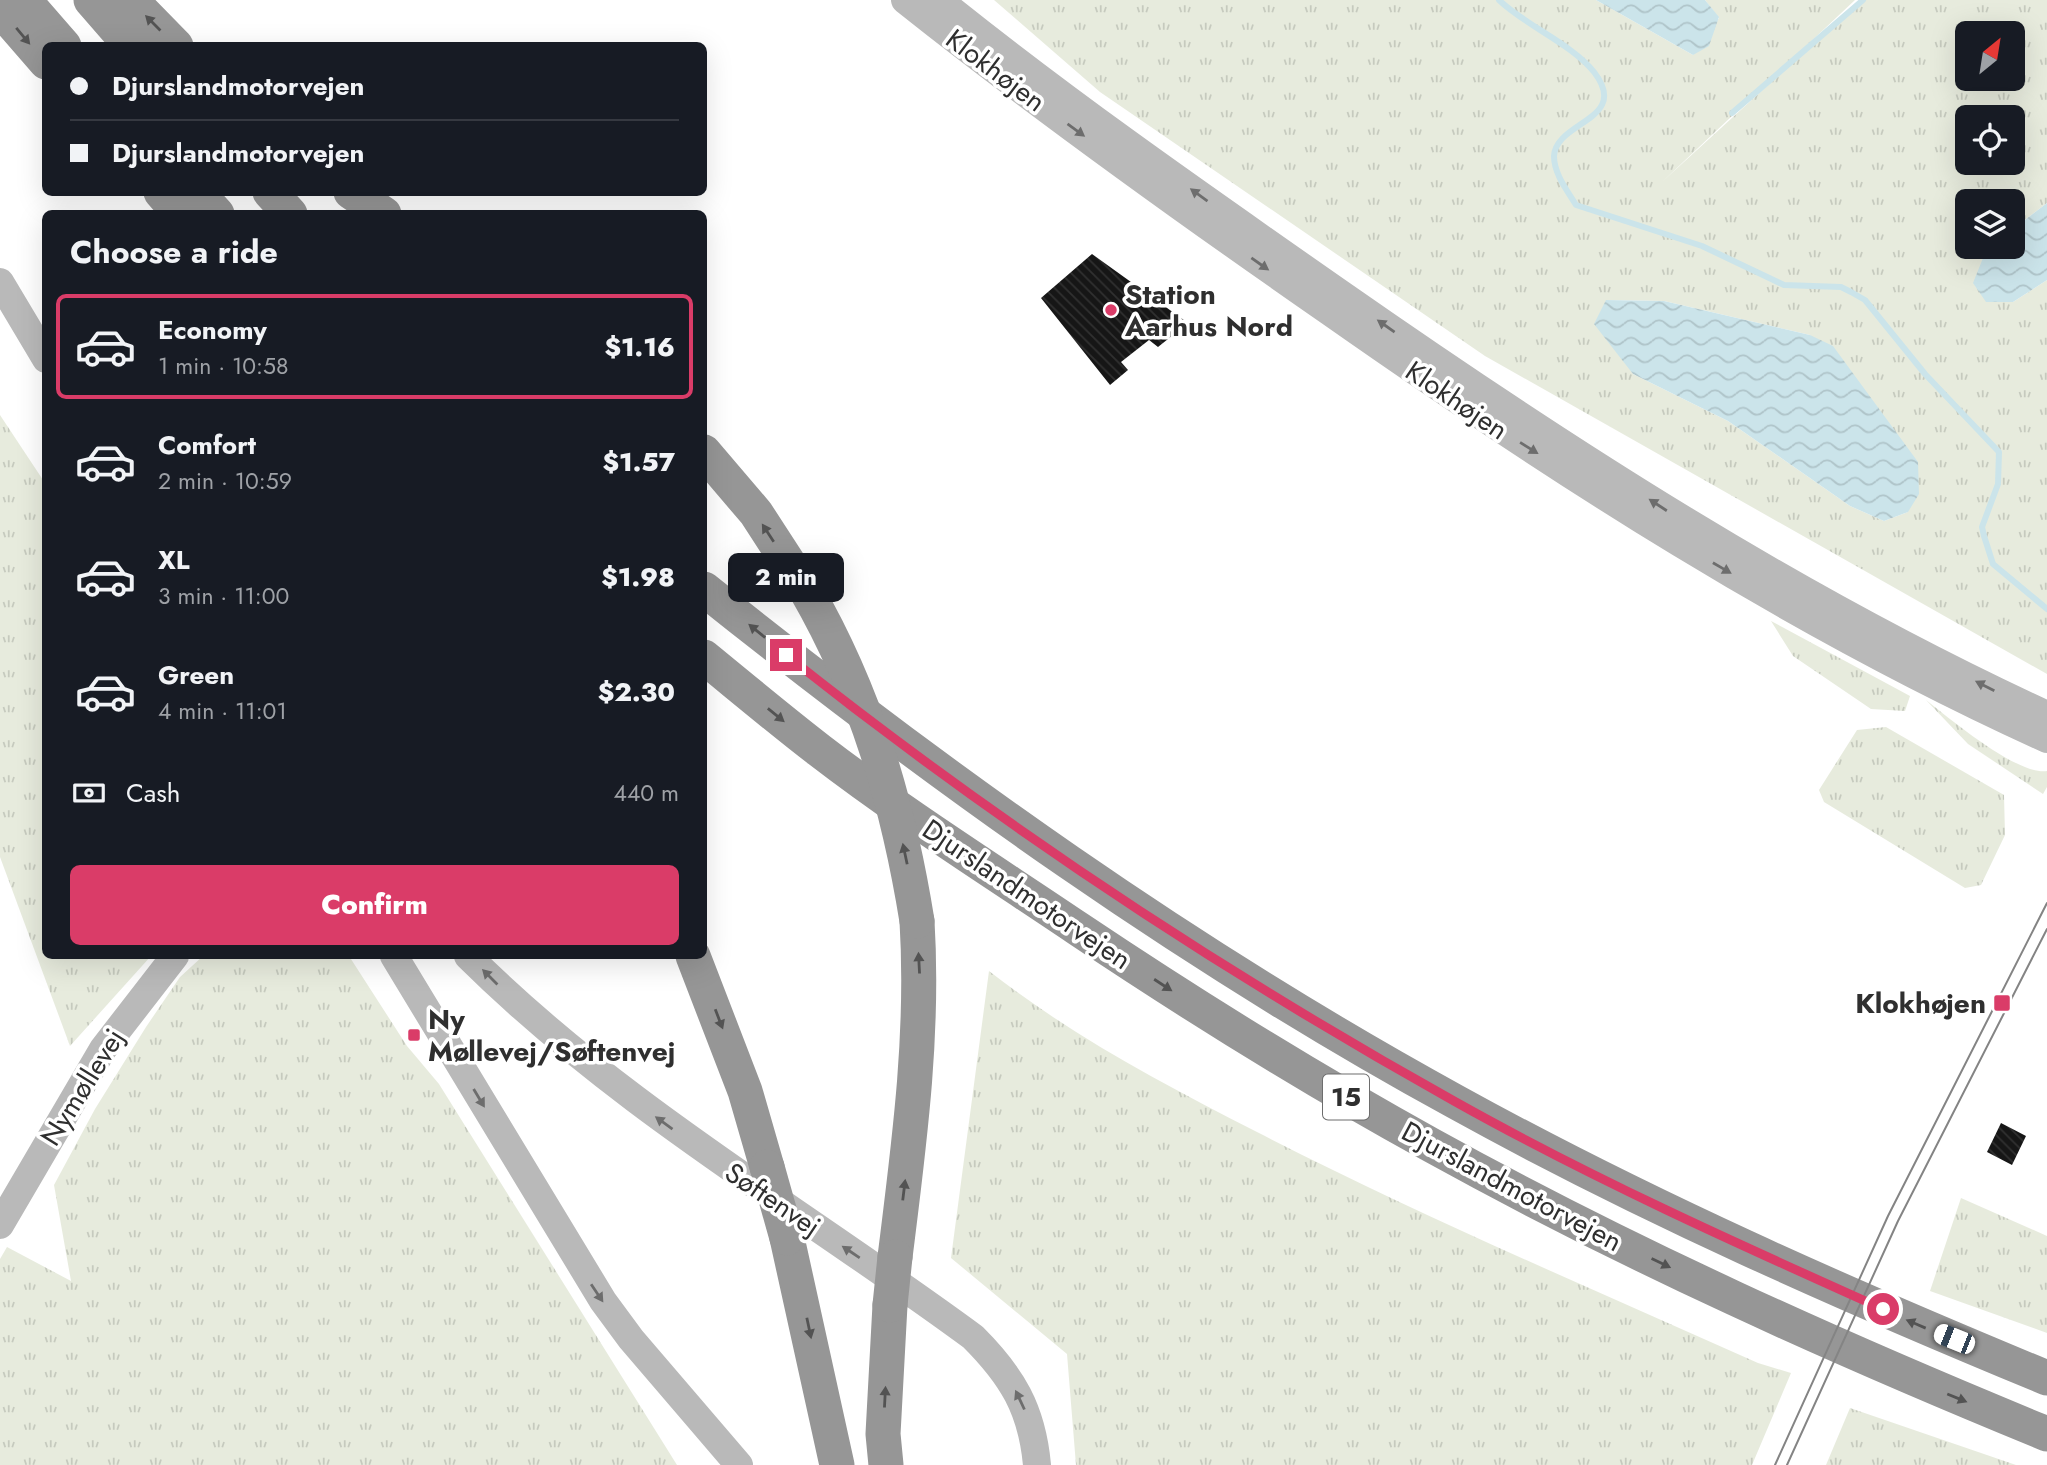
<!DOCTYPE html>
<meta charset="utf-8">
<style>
body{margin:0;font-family:Jost,sans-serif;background:#20242c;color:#f1f3f6;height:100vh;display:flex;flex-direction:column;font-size:26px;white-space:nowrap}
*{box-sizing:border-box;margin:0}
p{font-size:23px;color:#9ea1a6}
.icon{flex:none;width:38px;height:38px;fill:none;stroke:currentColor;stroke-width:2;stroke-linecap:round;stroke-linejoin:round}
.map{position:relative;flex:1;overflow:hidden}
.sheet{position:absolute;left:42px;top:210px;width:665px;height:749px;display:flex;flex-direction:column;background:#171b24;border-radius:10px;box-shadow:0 7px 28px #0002}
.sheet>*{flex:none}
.top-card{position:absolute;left:42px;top:42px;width:665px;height:154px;border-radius:10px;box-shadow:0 7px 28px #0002;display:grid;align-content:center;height:154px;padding:0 28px;background:#171b24}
.needle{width:46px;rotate:30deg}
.buttons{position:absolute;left:1955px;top:21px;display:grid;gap:14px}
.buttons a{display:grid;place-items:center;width:70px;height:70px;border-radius:10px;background:#171b24;box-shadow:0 7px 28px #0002;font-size:35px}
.end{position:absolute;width:32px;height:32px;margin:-16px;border:9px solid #da3c68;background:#fff;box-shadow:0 0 0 4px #fff}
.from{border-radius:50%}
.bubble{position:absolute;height:49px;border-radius:10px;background:#171b24;box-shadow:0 7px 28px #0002;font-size:23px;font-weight:800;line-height:49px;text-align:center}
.car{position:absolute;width:21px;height:42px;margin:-21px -10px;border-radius:9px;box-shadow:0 0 5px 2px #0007;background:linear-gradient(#fff 24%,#345 0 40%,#fff 0 76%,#345 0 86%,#fff 0)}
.top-card b{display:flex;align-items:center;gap:24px;height:66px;font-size:26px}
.top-card b+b{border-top:2px solid #363941}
.top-card i{width:18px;height:18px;background:#f1f3f6}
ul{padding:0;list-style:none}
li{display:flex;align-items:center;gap:21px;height:105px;margin:0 14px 10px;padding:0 14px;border:4px solid transparent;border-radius:10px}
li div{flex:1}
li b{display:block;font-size:26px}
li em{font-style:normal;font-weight:800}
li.on{border-color:#da3c68}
li>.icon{width:63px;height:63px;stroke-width:1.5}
h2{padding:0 28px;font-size:32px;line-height:84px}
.pay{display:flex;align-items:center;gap:18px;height:77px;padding:0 28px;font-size:26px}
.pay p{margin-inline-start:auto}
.action{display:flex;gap:14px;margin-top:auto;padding:14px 28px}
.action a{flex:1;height:80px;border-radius:10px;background:#da3c68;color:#fff;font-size:28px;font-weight:800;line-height:80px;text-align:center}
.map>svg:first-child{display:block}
.grass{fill:url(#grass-tufts);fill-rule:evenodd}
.water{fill:url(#water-waves)}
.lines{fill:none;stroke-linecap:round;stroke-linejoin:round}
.stream{stroke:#cbe4ea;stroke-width:6}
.building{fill:url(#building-back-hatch)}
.secondary{stroke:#b9b9b9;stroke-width:28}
.highway{stroke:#969696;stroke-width:35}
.tram{stroke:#848484;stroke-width:2}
.highway-bridge{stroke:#969696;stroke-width:35}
.oneway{fill:#535353}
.oneway2{fill:#6d6d6d}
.route{stroke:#da3c68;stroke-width:9}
.poi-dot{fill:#da3c68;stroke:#fff;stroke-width:2.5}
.labels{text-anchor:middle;stroke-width:7;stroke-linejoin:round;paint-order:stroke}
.shield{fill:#fff;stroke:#6d6d6d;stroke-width:2}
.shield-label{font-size:26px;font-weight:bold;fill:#2f2f2f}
.street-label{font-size:28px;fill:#2f2f2f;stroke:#fff}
.poi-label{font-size:28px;font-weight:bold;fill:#2f2f2f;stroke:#fff;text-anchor:start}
</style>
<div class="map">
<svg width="2047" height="1465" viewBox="0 0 2047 1465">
<defs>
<pattern id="grass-tufts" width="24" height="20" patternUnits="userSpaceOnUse" patternTransform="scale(1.75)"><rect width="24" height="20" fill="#e7ebdd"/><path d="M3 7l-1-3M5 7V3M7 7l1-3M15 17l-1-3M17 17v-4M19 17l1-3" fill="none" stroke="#c6cabe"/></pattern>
<pattern id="water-waves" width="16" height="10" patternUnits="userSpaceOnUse" patternTransform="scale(1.75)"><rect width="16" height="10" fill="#cbe4ea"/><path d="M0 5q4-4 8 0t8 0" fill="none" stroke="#afc4c9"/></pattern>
<pattern id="building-back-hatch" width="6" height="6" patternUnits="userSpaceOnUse" patternTransform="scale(1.75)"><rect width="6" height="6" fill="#161616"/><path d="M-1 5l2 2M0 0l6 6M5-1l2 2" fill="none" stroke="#303030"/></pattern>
</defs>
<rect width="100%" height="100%" fill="#fff"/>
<path class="grass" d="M994 0H1596L1693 55 1719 18 1705 0H1855L1662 182 1861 0H2047V203L2013 229 2012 201H1967V247H1995L1983 258 2013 302 2047 280V674L1485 356 1100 92ZM1967 33H2012V79H1967ZM1967 117H2012V163H1967ZM1606 300 1664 301 1810 335 1908 512 1884 521 1850 506 1728 421 1633 374Z
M0 415 45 483 46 956H151L70 1046 0 857Z
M1771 621 1910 696 1905 711 1871 709 1793 656Z
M1926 700C1949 718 2018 776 2047 771V787L2043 794 1968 744Z
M1886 727 2004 795 2005 835 1981 885 1965 888 1824 802 1819 790 1857 730Z
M203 956H349L407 1046 439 1084 677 1465H0V1259L7 1247 71 1281 54 1185 95 1109 146 1027 180 977Z
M989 971C1072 1036 1163 1084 1257 1132 1421 1216 1590 1288 1758 1363L1791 1373 1752 1465H1076L1067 1354 951 1258Z
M1961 1198 2047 1236V1333L1930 1291Z
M1850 1408 2016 1465H1826Z"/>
<path class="water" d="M1596 0H1705L1719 17 1709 46 1693 55Z
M2047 203V280L2013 302H1986L1973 283 1983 258 1995 247H2012L2013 229Z
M1606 300 1664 301 1810 335 1833 346 1918 462 1919 494 1908 512 1884 521 1850 506 1728 421 1633 374 1594 324Z"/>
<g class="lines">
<path class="stream" d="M1499 0C1526 26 1572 44 1594 72 1631 120 1556 121 1554 156 1554 174 1567 190 1576 205L1702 246 1784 285 1841 287 1851 292 1865 300 1925 374 1999 452 1998 484 1982 527 1984 536 1993 564 2047 609
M1732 113 1863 0"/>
</g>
<path class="building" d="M1092 254 1188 323 1158 347 1149 340 1121 362 1128 370 1110 385 1041 298Z
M2001 1123 2026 1136 2012 1165 1987 1152Z"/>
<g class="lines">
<path class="secondary" d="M905 0C1042 109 1186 212 1330 312 1558 472 1793 624 2047 739
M939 0C1068 104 1205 199 1341 294 1566 451 1797 600 2047 715
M0 282 46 359
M394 956 603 1301 631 1339 739 1465
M468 956C619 1106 802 1211 973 1337 1012 1376 1032 1409 1037 1465
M0 1225 103 1049 175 956"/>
<path class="highway" d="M24 0 64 46
M91 0 131 46
M131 0 176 46
M0 9 46 62
M161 192 180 214
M197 192 217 214
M270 192 290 214
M351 192 384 214
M704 452 756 513 806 590
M704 589C940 778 1189 956 1456 1102 1646 1207 1846 1295 2047 1378
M704 657C742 688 780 720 819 750 902 814 991 870 1077 928 1192 1005 1309 1078 1431 1145 1630 1255 1837 1348 2047 1434
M693 956 745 1091 767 1167
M787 1238 837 1465
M895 1257C909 1145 924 1035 917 921
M886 1465 883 1434 890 1305"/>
<path class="tram" d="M1775 1465 1888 1216 2047 903
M1787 1465 1898 1221 2047 929"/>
<path class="highway-bridge" d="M806 590C866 694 898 803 917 921
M767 1167 787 1238
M890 1305 895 1257"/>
</g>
<defs><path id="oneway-solid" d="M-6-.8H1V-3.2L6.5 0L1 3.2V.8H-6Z" transform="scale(1.75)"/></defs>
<g class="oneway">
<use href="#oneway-solid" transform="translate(153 23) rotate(-135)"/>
<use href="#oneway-solid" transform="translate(23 36) rotate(50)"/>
<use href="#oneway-solid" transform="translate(768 533) rotate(-123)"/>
<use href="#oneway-solid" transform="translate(757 631) rotate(-141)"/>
<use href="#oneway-solid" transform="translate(776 715) rotate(39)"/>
<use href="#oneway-solid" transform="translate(905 854) rotate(-102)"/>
<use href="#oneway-solid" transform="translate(919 963) rotate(-93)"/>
<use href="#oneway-solid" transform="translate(1163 985) rotate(33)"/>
<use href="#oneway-solid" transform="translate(719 1019) rotate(69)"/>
<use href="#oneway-solid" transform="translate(904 1190) rotate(-83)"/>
<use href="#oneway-solid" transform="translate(1661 1263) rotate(26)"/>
<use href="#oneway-solid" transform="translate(1916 1324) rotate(-157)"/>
<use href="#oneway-solid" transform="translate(809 1328) rotate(78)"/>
<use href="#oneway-solid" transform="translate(885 1397) rotate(-87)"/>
<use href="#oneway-solid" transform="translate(1957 1398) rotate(22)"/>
</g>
<g class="oneway2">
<use href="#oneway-solid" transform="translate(1076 130) rotate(36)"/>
<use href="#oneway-solid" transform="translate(1199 195) rotate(-144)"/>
<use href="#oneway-solid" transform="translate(1260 264) rotate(35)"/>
<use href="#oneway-solid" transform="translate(1386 326) rotate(-145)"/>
<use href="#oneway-solid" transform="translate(1529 448) rotate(32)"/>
<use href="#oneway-solid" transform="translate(1658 505) rotate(-147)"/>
<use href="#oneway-solid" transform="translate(1722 568) rotate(30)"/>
<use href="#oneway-solid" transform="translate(1985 686) rotate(-153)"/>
<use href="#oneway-solid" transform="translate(490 977) rotate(-135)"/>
<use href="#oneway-solid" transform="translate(479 1098) rotate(59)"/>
<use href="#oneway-solid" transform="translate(664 1123) rotate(-144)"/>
<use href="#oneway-solid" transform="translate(851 1252) rotate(-146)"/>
<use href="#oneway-solid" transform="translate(597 1293) rotate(56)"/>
<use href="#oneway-solid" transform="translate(1020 1400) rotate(-115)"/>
</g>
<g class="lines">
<path class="route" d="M786 655C995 821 1221 971 1454 1101 1593 1179 1738 1244 1883 1309"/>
</g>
<g class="poi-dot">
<circle cx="1111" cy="310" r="7"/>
<rect x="1993" y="994" width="18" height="18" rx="3.5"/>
<rect x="407" y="1028" width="14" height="14" rx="3.5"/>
</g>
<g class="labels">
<rect class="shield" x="1323" y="1074.5" width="46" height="45" rx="5"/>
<g class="shield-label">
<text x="1346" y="1106">15</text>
</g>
<g class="street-label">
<text transform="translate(996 70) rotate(37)" y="10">Klokhøjen</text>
<text transform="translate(1457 400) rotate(34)" y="10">Klokhøjen</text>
<text transform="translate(1027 894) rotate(34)" y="10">Djurslandmotorvejen</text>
<text transform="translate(82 1087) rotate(-58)" y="10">Nymøllevej</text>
<text transform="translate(1512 1186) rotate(28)" y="10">Djurslandmotorvejen</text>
<text transform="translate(773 1199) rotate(34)" y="10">Søftenvej</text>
</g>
<g class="poi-label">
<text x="1125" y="304">Station<tspan x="1125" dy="32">Aarhus Nord</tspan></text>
<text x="1986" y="1013" text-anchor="end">Klokhøjen</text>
<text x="428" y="1029">Ny<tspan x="428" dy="32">Møllevej/Søftenvej</tspan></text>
</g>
</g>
</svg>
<div class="buttons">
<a><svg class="needle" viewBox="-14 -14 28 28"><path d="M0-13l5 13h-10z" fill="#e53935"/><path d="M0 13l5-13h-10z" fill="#9ea1a6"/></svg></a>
<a><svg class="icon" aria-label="locate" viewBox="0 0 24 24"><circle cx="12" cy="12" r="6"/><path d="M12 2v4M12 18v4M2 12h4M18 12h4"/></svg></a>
<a><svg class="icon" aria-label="layers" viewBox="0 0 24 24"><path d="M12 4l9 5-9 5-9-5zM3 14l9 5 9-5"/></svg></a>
</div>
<i class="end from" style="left:1883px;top:1309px"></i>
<i class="end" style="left:786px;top:655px"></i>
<div class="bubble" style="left:728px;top:553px;width:116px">2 min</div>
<i class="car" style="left:1954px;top:1339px;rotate:292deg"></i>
<div class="top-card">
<b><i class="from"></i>Djurslandmotorvejen</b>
<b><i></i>Djurslandmotorvejen</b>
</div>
<section class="sheet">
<h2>Choose a ride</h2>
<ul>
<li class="on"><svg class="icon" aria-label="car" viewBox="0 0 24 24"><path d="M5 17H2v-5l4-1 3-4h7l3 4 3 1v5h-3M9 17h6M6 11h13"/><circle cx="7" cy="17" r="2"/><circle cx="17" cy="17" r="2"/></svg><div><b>Economy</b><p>1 min · 10:58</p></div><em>$1.16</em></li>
<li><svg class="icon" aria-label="car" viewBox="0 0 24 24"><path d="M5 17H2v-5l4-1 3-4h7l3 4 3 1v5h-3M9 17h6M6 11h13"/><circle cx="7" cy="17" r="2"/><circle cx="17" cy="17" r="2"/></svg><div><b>Comfort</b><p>2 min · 10:59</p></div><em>$1.57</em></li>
<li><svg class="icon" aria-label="car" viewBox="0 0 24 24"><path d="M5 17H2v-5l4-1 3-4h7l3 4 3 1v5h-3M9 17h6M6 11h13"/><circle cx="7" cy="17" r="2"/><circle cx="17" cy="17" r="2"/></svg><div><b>XL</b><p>3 min · 11:00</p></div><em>$1.98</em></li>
<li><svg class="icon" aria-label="car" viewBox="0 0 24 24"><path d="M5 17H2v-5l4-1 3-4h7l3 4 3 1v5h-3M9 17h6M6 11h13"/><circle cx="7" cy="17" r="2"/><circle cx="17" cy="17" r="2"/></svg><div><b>Green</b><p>4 min · 11:01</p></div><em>$2.30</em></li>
</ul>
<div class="pay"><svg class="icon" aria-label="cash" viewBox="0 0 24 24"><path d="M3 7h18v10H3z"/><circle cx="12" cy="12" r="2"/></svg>Cash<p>440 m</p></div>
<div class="action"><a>Confirm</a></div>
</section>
</div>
